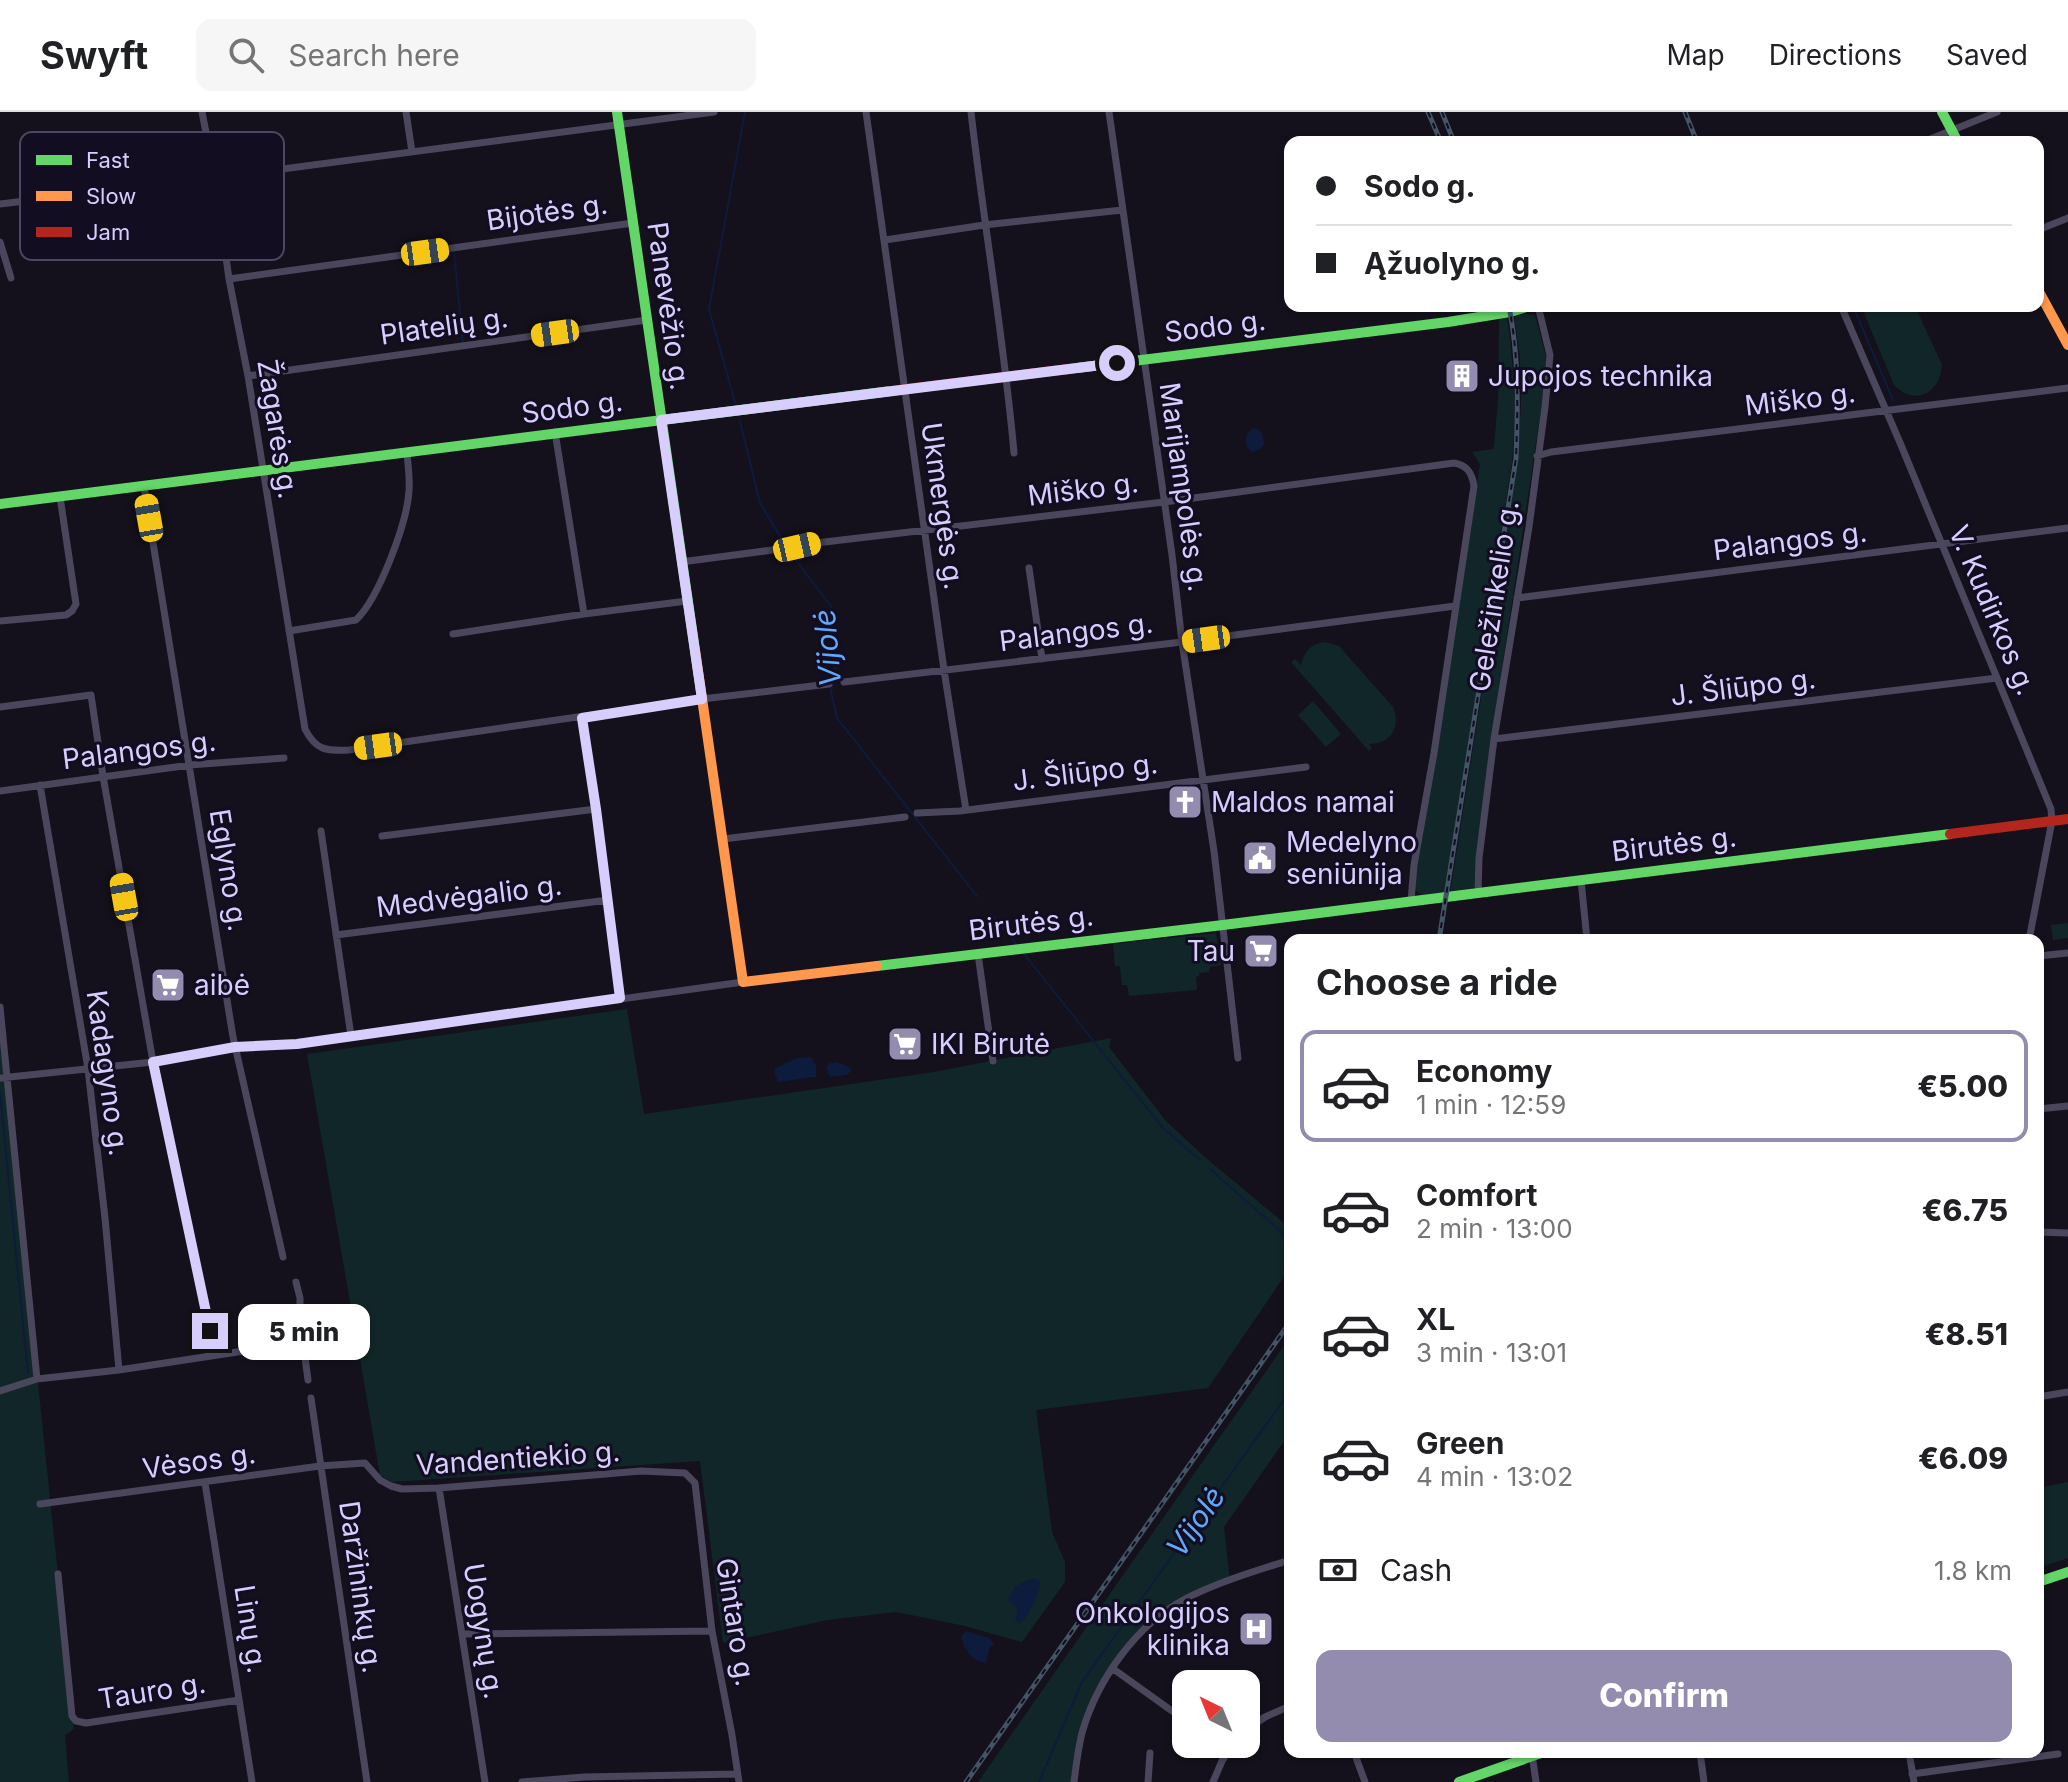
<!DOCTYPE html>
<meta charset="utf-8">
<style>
body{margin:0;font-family:Inter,sans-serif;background:#f6f6f6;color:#202124;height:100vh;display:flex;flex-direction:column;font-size:30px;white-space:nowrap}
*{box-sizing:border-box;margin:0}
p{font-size:26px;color:#757577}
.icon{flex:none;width:44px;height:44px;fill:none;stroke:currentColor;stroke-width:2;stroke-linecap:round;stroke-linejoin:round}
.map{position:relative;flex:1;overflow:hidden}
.panel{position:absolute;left:1284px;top:822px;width:760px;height:824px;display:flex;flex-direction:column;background:#fff;border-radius:16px;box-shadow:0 2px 6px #0004}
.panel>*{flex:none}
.hud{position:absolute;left:1284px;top:24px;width:760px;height:176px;border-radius:16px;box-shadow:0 2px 6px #0004;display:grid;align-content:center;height:176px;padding:0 32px;background:#fff}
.needle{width:52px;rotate:317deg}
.tools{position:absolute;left:1172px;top:1558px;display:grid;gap:16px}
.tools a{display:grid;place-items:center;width:88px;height:88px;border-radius:16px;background:#fff;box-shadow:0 2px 6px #0004;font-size:40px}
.end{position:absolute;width:36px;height:36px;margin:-18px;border:10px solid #d7cefe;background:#111;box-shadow:0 0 0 4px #111}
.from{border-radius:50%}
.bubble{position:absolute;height:56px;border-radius:16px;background:#fff;box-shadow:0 2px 6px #0004;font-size:26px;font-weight:800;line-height:56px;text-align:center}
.car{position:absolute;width:24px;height:48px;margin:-24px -12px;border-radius:10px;box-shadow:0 0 6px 2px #0007;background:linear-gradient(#f5c518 24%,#345 0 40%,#f5c518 0 76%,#345 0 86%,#f5c518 0)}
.hud b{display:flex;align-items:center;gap:28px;height:76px;font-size:30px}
.hud b+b{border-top:2px solid #e0e0e0}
.hud i{width:20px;height:20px;background:#202124}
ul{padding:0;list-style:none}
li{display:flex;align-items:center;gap:24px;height:112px;margin:0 16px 12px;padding:0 16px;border:4px solid transparent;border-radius:16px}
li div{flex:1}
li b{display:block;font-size:30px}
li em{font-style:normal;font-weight:800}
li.on{border-color:#938caf}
li>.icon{width:72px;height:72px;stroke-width:1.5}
h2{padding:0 32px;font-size:36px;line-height:96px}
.pay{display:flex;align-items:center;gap:20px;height:88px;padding:0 32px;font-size:30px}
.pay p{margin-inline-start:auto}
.primary-button{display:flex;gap:16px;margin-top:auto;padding:16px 32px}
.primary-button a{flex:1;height:92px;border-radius:16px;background:#938caf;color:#fff;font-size:32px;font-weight:800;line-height:92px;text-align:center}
header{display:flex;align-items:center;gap:48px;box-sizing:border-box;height:112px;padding:0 40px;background:#fff;border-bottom:2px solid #e0e0e0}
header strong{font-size:38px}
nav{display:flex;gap:44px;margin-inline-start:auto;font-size:28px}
.search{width:560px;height:72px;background:#f6f6f6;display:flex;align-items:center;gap:20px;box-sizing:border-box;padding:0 28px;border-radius:16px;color:#757577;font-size:30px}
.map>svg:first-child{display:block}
.green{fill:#112628}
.water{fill:#0d1b3d}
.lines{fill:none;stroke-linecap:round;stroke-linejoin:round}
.stream{stroke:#0d1b3d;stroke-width:2}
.street{stroke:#4a475d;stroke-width:7}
.fast{stroke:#63d668;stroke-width:10}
.slow{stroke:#ff974d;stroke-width:10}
.jam{stroke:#b3261e;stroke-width:10}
.rail-casing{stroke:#425465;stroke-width:5}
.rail{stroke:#120d20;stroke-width:2;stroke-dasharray:6;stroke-linecap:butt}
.route{stroke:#d7cefe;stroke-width:10}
.labels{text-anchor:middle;stroke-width:6;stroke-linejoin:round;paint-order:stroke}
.street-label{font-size:28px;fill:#d7cefe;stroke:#120d20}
.poi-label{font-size:28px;fill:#d7cefe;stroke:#120d20;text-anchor:start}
.water-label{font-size:30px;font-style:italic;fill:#5fa8fb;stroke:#120d20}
.key{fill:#120d20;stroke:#4d4763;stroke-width:2}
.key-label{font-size:22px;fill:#d7cefe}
</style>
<header>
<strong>Swyft</strong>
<div class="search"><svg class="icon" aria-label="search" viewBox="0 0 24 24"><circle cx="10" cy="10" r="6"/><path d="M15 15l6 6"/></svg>Search here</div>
<nav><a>Map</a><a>Directions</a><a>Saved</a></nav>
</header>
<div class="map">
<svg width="2068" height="1670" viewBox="0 0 2068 1670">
<rect width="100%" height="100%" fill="#14111c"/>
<path class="green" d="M1861 194H1915L1942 253C1940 281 1915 295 1894 273Z
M1528 202 1535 203 1546 244 1542 292 1492 622 1476 741V773L1472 778 1450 781 1499 473 1518 344 1521 291 1520 246 1514 203Z
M1507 205C1514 254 1517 301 1512 350L1445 781 1422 783 1415 778 1414 769 1480 352 1472 340 1493 337 1494 334 1498 288 1499 209 1501 207Z
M1325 530 1339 534 1393 595C1401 614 1392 632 1369 632L1372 636 1369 639 1291 550 1295 547 1301 553C1305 539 1310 532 1325 530Z
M1313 589 1341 622 1326 635 1298 603Z
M2068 811V826L2053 828 2051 813Z
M1216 821 1221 853 1210 855 1209 860 1199 861V864L1196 865 1197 878 1129 884 1127 873H1122L1120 854H1115L1113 832Z
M0 895 34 1262 38 1271 74 1617 65 1623 69 1670H0Z
M627 897 644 1002 934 960 1111 926 1109 935 1166 1009 1206 1046 1290 1116V1156L1208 1276 1036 1298 1052 1420 1065 1450V1470L1022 1530 965 1514 896 1500 827 1508 723 1531 700 1349 391 1370 380 1363 307 942Z
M1290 1225V1326L1287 1325 1224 1415 1230 1469 1165 1499 1122 1542 1087 1608 1074 1670H978Z
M2068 1370V1446L2038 1456V1376Z"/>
<path class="water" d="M1254 316 1259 318C1267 329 1266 337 1252 340L1247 335C1245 327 1246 320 1254 316Z
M811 945 816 954V965L778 970 775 963V956L797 946Z
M837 950 851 956V960L846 963 830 965 826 955 830 951Z
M1034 1466 1039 1468 1041 1471C1037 1486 1031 1501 1019 1512L1015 1507 1018 1499 1016 1494 1008 1488C1013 1474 1020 1471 1034 1466Z
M966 1519 989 1526 994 1531 989 1537 986 1551C972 1549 965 1539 961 1525Z"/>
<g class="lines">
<path class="stream" d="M454 140 463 233
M1853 194 1893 288
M735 290 709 197 745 0
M740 309 760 391 791 442 831 494 835 557 831 580 837 606 977 784
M991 802 1018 834
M1024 842 1163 1016 1200 1048
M0 981 28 1261
M1210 1057 1290 1128
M1039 1670 1082 1570 1290 1279"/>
<path class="street" d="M202 0 215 66 229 167 248 264 305 617C316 639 327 639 349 638L702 587 829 572
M406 0 412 40
M866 0 944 558 966 698
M971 0C984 114 1004 227 1014 341
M1109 0 1172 443 1182 530 1214 739 1238 946
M1923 30 1997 0
M0 92 215 66 714 0
M2038 118 2068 106
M885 128 984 113 1122 98
M0 130 11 166
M229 167 633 111
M1841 194 1901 333 2051 697 2052 709 2029 828
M248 264 647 208
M555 320 584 502
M1537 344 1551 340 2068 276
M144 375 233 925 283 1145
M797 435 816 431 1164 390 1454 351C1467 353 1472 361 1474 374L1434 641 1414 753 1411 789
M681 450 780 437
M1029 456 1042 547
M1517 486 2068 416
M0 509 66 503 72 499 76 492 60 385
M289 519 356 508C379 486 407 411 409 379 410 367 408 353 407 341
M453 522 584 502 687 489
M844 570 1182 530 1455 494
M0 595 91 583 103 664 153 950 215 1243
M582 606 596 697 620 886
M1494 627 1997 566
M40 673 88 957 105 1106 119 1258
M0 679 190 653 284 646
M917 701 960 699 1306 655
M321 719 351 924
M382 724 596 697
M723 727 905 705
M1581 768 1587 828
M1478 781 1479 746 1494 627 1529 415 1545 295 1550 243 1538 194
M336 823 608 788
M978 842 993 949
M2038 844 2068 841
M0 895 37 1267
M0 966 153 950 235 935 297 932 743 870
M2038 997 2068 994
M2038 1120 2068 1121
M296 1170 300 1186V1208L308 1268
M0 1279 37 1267 119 1258 303 1230
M2038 1285 2068 1280
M311 1286 367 1670
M205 1371 252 1670
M439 1376 485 1670
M40 1392 320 1354 365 1351 380 1368 391 1374 402 1377 439 1376 641 1359 685 1361 695 1371 712 1519 732 1623 739 1670
M58 1462 72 1604 76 1609 86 1611 239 1588
M462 1522 712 1519
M1112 1556 1186 1609
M1246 1618 1265 1605 1290 1594
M1354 1640 1365 1670
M1700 1640 1704 1670
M1909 1640 1914 1670
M1532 1642 1536 1670
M1912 1662 2058 1642
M522 1670 584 1665 737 1662
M1074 1670C1076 1654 1078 1637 1082 1621 1097 1568 1136 1513 1185 1487 1218 1470 1255 1459 1290 1448
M1148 1670 1150 1641
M1213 1670 1222 1649 1233 1632"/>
<path class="fast" d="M617 0 695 538
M1942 0 1958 30
M1077 256 1448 210 1510 200 1530 194
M0 392 891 279
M877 854 1223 813 1950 722
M2038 1470 2068 1460
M1459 1670 1544 1640"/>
<path class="slow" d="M2038 178 2068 233
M695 538 743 870 877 854"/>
<path class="jam" d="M891 279 1077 256
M1950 722 2068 707"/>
<defs>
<path id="rail" d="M1428 0 1441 30
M1442 0 1454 30
M1685 0 1697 30
M1439 828 1516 346C1518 295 1519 245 1509 194
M966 1670 1290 1210"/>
</defs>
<use href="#rail" class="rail-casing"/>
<use href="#rail" class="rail"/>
</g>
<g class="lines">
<path class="route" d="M210 1219 153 950 235 935 297 932 620 886 596 697 582 606 702 587 661 308 1117 251"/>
</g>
<defs>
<symbol id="building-square" viewBox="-11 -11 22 22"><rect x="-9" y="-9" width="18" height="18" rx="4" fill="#938caf" stroke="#120d20"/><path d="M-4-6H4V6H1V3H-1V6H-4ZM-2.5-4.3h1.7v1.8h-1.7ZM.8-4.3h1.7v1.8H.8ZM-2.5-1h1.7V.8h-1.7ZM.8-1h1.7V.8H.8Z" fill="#fff"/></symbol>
<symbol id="church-square" viewBox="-11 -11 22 22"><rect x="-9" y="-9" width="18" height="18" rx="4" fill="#938caf" stroke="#120d20"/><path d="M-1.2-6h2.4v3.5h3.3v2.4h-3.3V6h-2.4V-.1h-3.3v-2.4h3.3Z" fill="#fff"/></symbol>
<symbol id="civic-square" viewBox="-11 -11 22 22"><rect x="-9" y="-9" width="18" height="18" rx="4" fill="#938caf" stroke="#120d20"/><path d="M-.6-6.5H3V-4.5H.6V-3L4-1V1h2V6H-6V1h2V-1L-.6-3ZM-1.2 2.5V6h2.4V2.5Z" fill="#fff"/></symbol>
<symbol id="supermarket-square" viewBox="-11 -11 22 22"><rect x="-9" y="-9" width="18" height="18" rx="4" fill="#938caf" stroke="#120d20"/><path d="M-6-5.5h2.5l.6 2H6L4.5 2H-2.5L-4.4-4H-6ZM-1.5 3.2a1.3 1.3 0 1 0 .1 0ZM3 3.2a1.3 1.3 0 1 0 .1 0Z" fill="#fff"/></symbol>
<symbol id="hospital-square" viewBox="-11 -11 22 22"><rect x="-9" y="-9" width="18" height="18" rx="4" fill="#938caf" stroke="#120d20"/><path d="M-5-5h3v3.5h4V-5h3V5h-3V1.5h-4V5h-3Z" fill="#fff"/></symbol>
</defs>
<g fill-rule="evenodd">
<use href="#building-square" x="1442" y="244" width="40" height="40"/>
<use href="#church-square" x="1165" y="670" width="40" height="40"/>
<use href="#civic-square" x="1240" y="726" width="40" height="40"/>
<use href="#supermarket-square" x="1241" y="819" width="40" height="40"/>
<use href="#supermarket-square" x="148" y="853" width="40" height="40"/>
<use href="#supermarket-square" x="885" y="912" width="40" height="40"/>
<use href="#hospital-square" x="1236" y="1497" width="40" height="40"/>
</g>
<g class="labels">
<g class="street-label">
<text transform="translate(547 100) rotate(-8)" y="10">Bijotės g.</text>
<text transform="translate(669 194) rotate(82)" y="10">Panevėžio g.</text>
<text transform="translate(444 214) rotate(-8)" y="10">Platelių g.</text>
<text transform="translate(1215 214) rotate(-7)" y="10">Sodo g.</text>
<text transform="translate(1800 287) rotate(-7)" y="10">Miško g.</text>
<text transform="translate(572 295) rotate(-7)" y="10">Sodo g.</text>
<text transform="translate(278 317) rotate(81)" y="10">Žagarės g.</text>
<text transform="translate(1184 375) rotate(82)" y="10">Marijampolės g.</text>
<text transform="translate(1083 377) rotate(-7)" y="10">Miško g.</text>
<text transform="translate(943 394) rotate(82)" y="10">Ukmergės g.</text>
<text transform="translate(1790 429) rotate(-7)" y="10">Palangos g.</text>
<text transform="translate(1494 484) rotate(-81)" y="10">Geležinkelio g.</text>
<text transform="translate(1993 498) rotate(67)" y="10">V. Kudirkos g.</text>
<text transform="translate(1076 520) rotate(-7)" y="10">Palangos g.</text>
<text transform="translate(1743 575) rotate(-7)" y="10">J. Šliūpo g.</text>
<text transform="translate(139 638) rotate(-7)" y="10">Palangos g.</text>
<text transform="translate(1085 660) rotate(-7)" y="10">J. Šliūpo g.</text>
<text transform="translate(1674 732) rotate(-7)" y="10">Birutės g.</text>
<text transform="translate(229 758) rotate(81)" y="10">Eglyno g.</text>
<text transform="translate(469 784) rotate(-7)" y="10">Medvėgalio g.</text>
<text transform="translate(1031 811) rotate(-7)" y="10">Birutės g.</text>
<text transform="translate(108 961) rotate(82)" y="10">Kadagyno g.</text>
<text transform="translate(518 1346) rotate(-4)" y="10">Vandentiekio g.</text>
<text transform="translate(199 1349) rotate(-8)" y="10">Vėsos g.</text>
<text transform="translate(361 1475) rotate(82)" y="10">Daržininkų g.</text>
<text transform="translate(736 1510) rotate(81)" y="10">Gintaro g.</text>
<text transform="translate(251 1517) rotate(81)" y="10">Linų g.</text>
<text transform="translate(484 1519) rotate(81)" y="10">Uogynų g.</text>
<text transform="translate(152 1579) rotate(-9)" y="10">Tauro g.</text>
</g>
<g class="poi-label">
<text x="1488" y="274">Jupojos technika</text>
<text x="1211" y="700">Maldos namai</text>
<text x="1286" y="740">Medelyno<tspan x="1286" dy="32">seniūnija</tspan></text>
<text x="1235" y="849" text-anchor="end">Tau</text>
<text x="194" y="883">aibė</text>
<text x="931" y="942">IKI Birutė</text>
<text x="1230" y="1511" text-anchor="end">Onkologijos<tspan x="1230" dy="32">klinika</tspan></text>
</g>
<g class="water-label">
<text transform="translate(828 536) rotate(-95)" y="10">Vijolė</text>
<text transform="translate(1196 1410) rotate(-55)" y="10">Vijolė</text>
</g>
</g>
<rect x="20" y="20" width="264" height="128" rx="12" class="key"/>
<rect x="36" y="43" width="36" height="10" fill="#63d668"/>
<rect x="36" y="79" width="36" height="10" fill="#ff974d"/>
<rect x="36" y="115" width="36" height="10" fill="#b3261e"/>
<g class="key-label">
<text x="86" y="56">Fast</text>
<text x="86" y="92">Slow</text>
<text x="86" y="128">Jam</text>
</g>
</svg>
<div class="tools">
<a><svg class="needle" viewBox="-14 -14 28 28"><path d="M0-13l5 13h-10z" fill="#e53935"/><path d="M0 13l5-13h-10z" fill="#757577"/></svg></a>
</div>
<i class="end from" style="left:1117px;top:251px"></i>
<i class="end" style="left:210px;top:1219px"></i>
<div class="bubble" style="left:238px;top:1192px;width:132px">5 min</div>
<i class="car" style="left:425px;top:140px;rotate:82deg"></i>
<i class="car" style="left:555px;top:221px;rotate:262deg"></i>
<i class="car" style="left:149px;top:406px;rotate:350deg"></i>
<i class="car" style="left:797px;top:435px;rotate:77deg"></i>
<i class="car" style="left:1206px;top:527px;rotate:262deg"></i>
<i class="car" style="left:378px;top:634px;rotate:262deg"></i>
<i class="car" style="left:124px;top:785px;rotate:350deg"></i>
<div class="hud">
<b><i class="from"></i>Sodo g.</b>
<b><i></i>Ąžuolyno g.</b>
</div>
<section class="panel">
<h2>Choose a ride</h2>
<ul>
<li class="on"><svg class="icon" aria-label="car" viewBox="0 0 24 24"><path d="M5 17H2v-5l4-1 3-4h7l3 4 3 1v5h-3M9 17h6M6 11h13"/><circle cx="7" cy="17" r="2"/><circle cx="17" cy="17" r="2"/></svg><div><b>Economy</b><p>1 min · 12:59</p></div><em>€5.00</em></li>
<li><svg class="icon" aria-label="car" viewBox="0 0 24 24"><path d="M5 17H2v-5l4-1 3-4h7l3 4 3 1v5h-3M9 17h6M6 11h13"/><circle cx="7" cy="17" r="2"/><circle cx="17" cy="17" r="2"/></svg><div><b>Comfort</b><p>2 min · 13:00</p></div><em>€6.75</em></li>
<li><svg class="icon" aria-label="car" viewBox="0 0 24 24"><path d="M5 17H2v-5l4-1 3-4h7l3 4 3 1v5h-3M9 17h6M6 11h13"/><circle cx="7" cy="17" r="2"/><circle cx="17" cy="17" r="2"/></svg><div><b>XL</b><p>3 min · 13:01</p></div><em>€8.51</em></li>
<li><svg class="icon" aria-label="car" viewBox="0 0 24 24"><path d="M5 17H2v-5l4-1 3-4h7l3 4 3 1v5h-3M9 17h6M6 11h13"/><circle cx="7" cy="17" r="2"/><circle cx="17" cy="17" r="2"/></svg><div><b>Green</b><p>4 min · 13:02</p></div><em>€6.09</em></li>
</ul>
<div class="pay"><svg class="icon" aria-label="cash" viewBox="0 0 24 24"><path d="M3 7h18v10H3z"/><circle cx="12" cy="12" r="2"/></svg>Cash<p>1.8 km</p></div>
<div class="primary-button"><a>Confirm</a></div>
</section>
</div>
